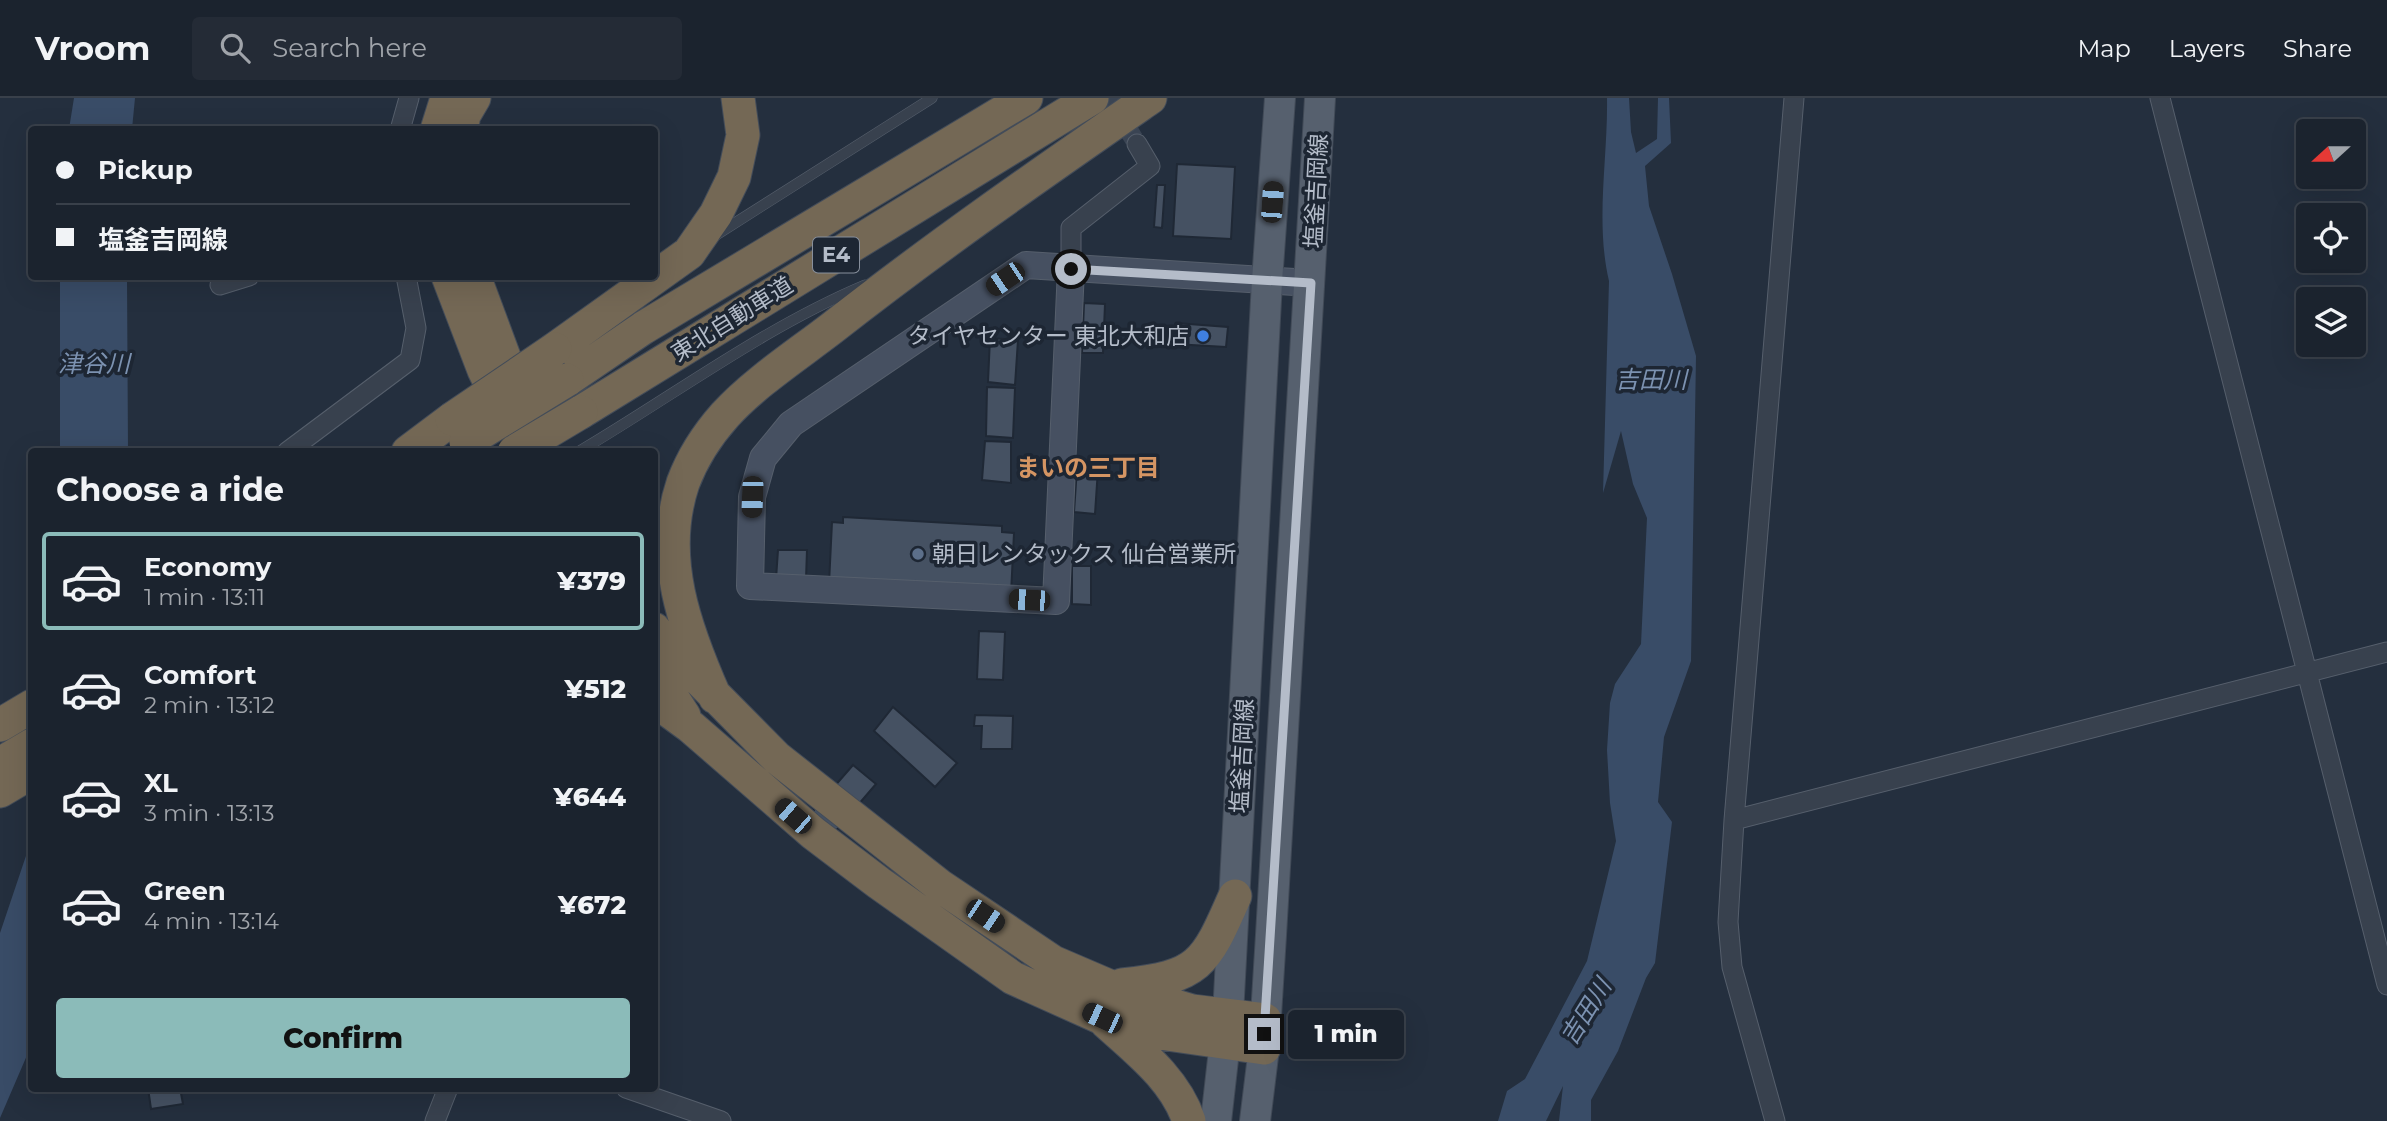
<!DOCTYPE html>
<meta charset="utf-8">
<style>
body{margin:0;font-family:Montserrat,"Noto Sans JP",sans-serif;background:#242b36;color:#f1f3f6;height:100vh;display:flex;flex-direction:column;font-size:26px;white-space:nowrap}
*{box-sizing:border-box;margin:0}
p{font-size:23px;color:#a0a4aa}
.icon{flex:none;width:38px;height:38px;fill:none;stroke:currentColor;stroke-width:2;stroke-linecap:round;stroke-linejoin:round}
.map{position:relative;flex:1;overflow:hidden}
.details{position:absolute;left:28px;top:350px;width:630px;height:644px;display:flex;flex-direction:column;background:#1b232e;border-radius:7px;box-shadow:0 7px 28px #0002,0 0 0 2px #39404a}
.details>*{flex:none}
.hud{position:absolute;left:28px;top:28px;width:630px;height:154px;border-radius:7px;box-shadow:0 7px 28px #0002,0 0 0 2px #39404a;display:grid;align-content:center;height:154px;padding:0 28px;background:#1b232e}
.needle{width:46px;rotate:249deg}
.controls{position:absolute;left:2296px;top:21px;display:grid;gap:14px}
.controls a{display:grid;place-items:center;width:70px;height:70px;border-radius:7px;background:#1b232e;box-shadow:0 7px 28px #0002,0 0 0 2px #39404a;font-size:35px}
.end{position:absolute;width:32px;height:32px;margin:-16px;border:9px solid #b4bcc9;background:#111;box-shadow:0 0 0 4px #111}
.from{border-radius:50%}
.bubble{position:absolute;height:49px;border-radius:7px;background:#1b232e;box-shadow:0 7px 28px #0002,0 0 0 2px #39404a;font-size:23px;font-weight:800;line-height:49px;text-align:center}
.car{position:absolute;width:21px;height:42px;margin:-21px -10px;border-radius:9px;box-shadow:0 0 5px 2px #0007;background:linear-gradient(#222 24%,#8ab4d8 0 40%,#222 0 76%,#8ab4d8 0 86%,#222 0)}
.hud b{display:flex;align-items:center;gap:24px;height:66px;font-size:26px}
.hud b+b{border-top:2px solid #39404a}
.hud i{width:18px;height:18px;background:#f1f3f6}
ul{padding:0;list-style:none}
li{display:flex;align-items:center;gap:21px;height:98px;margin:0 14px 10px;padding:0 14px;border:4px solid transparent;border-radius:7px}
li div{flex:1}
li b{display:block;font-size:26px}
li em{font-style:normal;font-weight:800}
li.selected{border-color:#8bbbb9}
li>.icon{width:63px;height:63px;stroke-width:1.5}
h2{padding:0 28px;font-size:32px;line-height:84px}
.primary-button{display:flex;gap:14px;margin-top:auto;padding:14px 28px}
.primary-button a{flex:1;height:80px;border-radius:7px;background:#8bbbb9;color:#111;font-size:28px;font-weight:800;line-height:80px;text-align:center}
header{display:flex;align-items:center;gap:42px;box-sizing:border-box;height:98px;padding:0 35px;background:#1b232e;border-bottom:2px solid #39404a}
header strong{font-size:33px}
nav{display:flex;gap:38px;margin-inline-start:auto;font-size:24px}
.search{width:490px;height:63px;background:#242b36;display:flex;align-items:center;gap:18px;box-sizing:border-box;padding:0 24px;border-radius:7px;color:#a0a4aa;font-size:26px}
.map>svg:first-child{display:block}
.water{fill:#394c67}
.building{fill:#455162;stroke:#1f2835;stroke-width:2}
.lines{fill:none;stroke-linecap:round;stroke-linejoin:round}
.street-tunnel{stroke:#3a4453;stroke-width:19;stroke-dasharray:19 10;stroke-linecap:butt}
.lane-casing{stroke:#565f6c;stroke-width:11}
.street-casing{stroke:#565f6c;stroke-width:21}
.secondary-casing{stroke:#565f6c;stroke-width:28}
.primary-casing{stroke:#414a57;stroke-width:32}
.highway-casing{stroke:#434c59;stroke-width:35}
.lane{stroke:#38414e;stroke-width:10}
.street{stroke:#38414e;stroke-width:19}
.secondary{stroke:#465061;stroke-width:26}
.primary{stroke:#56606e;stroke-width:30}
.highway{stroke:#746855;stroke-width:33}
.highway-bridge-casing{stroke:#434c59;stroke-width:35;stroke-linecap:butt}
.highway-bridge{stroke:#746855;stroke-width:33}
.route{stroke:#b4bcc9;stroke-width:9}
.shop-dot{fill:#3f7fe0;stroke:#1d2633;stroke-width:2.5}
.service-dot{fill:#5c6f8a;stroke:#1d2633;stroke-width:2.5}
.labels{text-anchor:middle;stroke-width:7;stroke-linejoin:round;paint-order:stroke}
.shield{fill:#1d2633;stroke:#878f9c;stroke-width:2}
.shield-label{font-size:21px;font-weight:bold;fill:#b4bcc9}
.street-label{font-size:23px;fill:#b4bcc9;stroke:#1d2633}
.poi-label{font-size:23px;fill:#b4bcc9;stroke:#1d2633;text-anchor:end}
.water-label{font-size:24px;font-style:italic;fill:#7c92b1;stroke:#1d2633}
.neighbourhood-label{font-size:24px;font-weight:bold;fill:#d59563;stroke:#1d2633}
</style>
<header>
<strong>Vroom</strong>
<div class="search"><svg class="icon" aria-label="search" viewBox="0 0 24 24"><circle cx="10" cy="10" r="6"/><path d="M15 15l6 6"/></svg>Search here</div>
<nav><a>Map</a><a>Layers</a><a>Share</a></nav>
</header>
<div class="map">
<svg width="2387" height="1023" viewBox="0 0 2387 1023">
<rect width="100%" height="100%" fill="#242f3e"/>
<path class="water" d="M74 0H135L132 31H69Z
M1607 0H1629L1631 34 1636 55 1657 41 1658 0H1669L1671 45 1645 68 1649 108 1672 176 1696 258 1691 563 1664 639 1658 704 1672 724 1655 865 1646 880 1618 953 1591 1002V1023H1559L1563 988 1546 1023H1498L1507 993 1525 981 1587 863 1616 743 1610 705 1607 652 1610 605 1615 586 1641 546 1647 420 1633 386 1621 333 1603 395 1609 183C1595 123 1608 61 1607 0Z
M60 179H127L128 353H60Z
M31 743V948L0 1020V835Z"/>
<path class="building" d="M1177 66 1235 69 1231 141 1173 138Z
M1157 87H1165L1162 130 1154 129Z
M1084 205 1105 206 1103 255H1082Z
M1176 225 1228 229 1226 249 1174 246Z
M990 240 1018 242 1015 287 988 284Z
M987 289 1015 290 1013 340 986 338Z
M985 343 1011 344V385L982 382Z
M1077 370 1098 371 1095 416 1074 414Z
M843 419 1002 428V434L1014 435 1011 496 829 486 832 424 843 425Z
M778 452H807L806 481H776Z
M1072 468H1091V507L1072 506Z
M979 533 1005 534 1003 582 977 581Z
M893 609 957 665 935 689 874 633Z
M975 617 1013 618 1012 651H981L982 628H974Z
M853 667 876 686 816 756 793 736Z
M148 990H180L183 1006 151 1011Z"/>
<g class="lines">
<path class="street-tunnel" d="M1109 0 1137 46"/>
<defs>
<path id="lane" d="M716 137 932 0
M578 354C673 298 763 230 865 187"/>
<path id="street" d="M2160 0 2387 887
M400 32 409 0
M1071 171V130L1150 68 1137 46
M220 187 249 178
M287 354 410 262 416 230 406 178
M1734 722 2387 554
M626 990 721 1023
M435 1023 448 990
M1775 1023 1732 869 1728 824 1734 722 1794 0"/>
<path id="secondary" d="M1071 171 1056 503 750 488 752 399 763 360 791 326 1026 167 1311 185"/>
<path id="primary" d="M1216 1023 1228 917 1267 183 1280 0
M1255 1023 1264 950 1271 837 1320 0"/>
<path id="highway" d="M437 32 447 0
M461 32 464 17 474 0
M448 178 484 272 506 317
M474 178 510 275
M555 251 689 155 716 116 734 79 743 37 738 0
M567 282 643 230 1026 0
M581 314 1092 0
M408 354 452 321
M654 531 671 553 777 660 940 788 1053 864 1109 888 1192 913 1265 922
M654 571 684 618
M715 599C685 531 658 459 683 385 692 361 708 336 725 317 754 285 797 257 832 230 935 149 1042 75 1150 0
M654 602 691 629 813 735 879 785 1013 880 1102 920 1146 933 1264 950
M0 627 32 608
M0 666 32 647
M0 693 32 674
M1122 887C1199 879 1205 867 1235 798
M1106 924C1138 953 1175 981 1189 1023"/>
</defs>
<use href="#lane" class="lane-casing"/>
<use href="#street" class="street-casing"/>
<use href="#secondary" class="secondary-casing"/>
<use href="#primary" class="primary-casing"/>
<use href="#highway" class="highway-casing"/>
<use href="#lane" class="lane"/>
<use href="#street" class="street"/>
<use href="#secondary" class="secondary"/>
<use href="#primary" class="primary"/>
<use href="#highway" class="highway"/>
<defs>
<path id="highway-bridge" d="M452 321 555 251
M466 344 567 282
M514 354 581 314"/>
</defs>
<use href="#highway-bridge" class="highway-bridge-casing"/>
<use href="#highway-bridge" class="highway-bridge"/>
</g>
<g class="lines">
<path class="route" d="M1071 171 1311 185 1264 936"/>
</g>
<circle class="shop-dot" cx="1203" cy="238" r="7"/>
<circle class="service-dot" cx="918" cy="456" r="7"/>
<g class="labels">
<rect class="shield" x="813" y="139.5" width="46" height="35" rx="5"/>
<g class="shield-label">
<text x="836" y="164">E4</text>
</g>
<g class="street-label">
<text transform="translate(1316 93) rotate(-87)" y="8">塩釜吉岡線</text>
<text transform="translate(732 221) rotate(-32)" y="8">東北自動車道</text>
<text transform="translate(1242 658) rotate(-87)" y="8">塩釜吉岡線</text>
</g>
<g class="poi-label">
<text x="1189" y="246">タイヤセンター 東北大和店</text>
<text x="932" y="464" text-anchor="start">朝日レンタックス 仙台営業所</text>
</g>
<g class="water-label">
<text x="94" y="274">津谷川</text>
<text x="1651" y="290">吉田川</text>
<text transform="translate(1586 914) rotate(-58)" y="8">吉田川</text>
</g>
<g class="neighbourhood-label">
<text x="1088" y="378">まいの三丁目</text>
</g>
</g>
</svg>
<div class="controls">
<a><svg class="needle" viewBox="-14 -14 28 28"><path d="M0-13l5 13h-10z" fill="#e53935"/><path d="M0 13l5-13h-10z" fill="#a0a4aa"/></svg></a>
<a><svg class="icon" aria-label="locate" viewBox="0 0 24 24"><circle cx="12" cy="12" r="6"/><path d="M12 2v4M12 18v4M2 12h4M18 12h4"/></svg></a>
<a><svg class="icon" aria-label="layers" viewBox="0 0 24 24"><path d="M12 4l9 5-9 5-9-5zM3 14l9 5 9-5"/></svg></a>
</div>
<i class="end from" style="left:1071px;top:171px"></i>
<i class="end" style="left:1264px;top:936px"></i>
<div class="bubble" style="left:1288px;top:912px;width:116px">1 min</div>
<i class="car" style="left:1272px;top:104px;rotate:4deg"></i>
<i class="car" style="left:1005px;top:181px;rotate:236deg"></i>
<i class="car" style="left:752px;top:399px;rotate:182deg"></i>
<i class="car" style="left:1029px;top:502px;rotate:273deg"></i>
<i class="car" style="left:793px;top:718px;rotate:311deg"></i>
<i class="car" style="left:985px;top:818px;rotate:124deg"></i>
<i class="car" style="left:1102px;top:920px;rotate:295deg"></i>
<div class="hud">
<b><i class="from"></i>Pickup</b>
<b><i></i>塩釜吉岡線</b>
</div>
<section class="details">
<h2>Choose a ride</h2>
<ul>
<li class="selected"><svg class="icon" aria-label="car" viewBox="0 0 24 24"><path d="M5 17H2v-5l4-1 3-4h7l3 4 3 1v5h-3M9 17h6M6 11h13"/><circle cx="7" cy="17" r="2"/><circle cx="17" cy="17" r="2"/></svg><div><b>Economy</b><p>1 min · 13:11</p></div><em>¥379</em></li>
<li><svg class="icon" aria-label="car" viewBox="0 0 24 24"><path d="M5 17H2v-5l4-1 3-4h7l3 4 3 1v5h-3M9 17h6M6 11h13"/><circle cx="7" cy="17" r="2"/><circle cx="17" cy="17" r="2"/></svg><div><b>Comfort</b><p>2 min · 13:12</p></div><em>¥512</em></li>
<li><svg class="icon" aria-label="car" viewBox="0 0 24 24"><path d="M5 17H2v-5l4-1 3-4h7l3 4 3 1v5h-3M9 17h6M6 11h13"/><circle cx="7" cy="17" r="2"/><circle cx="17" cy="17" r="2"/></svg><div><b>XL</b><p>3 min · 13:13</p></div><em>¥644</em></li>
<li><svg class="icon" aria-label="car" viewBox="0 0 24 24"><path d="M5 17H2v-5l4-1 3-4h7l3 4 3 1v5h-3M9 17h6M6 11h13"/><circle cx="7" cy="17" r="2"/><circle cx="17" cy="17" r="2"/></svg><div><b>Green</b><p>4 min · 13:14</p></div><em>¥672</em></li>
</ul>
<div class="primary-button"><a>Confirm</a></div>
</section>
</div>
